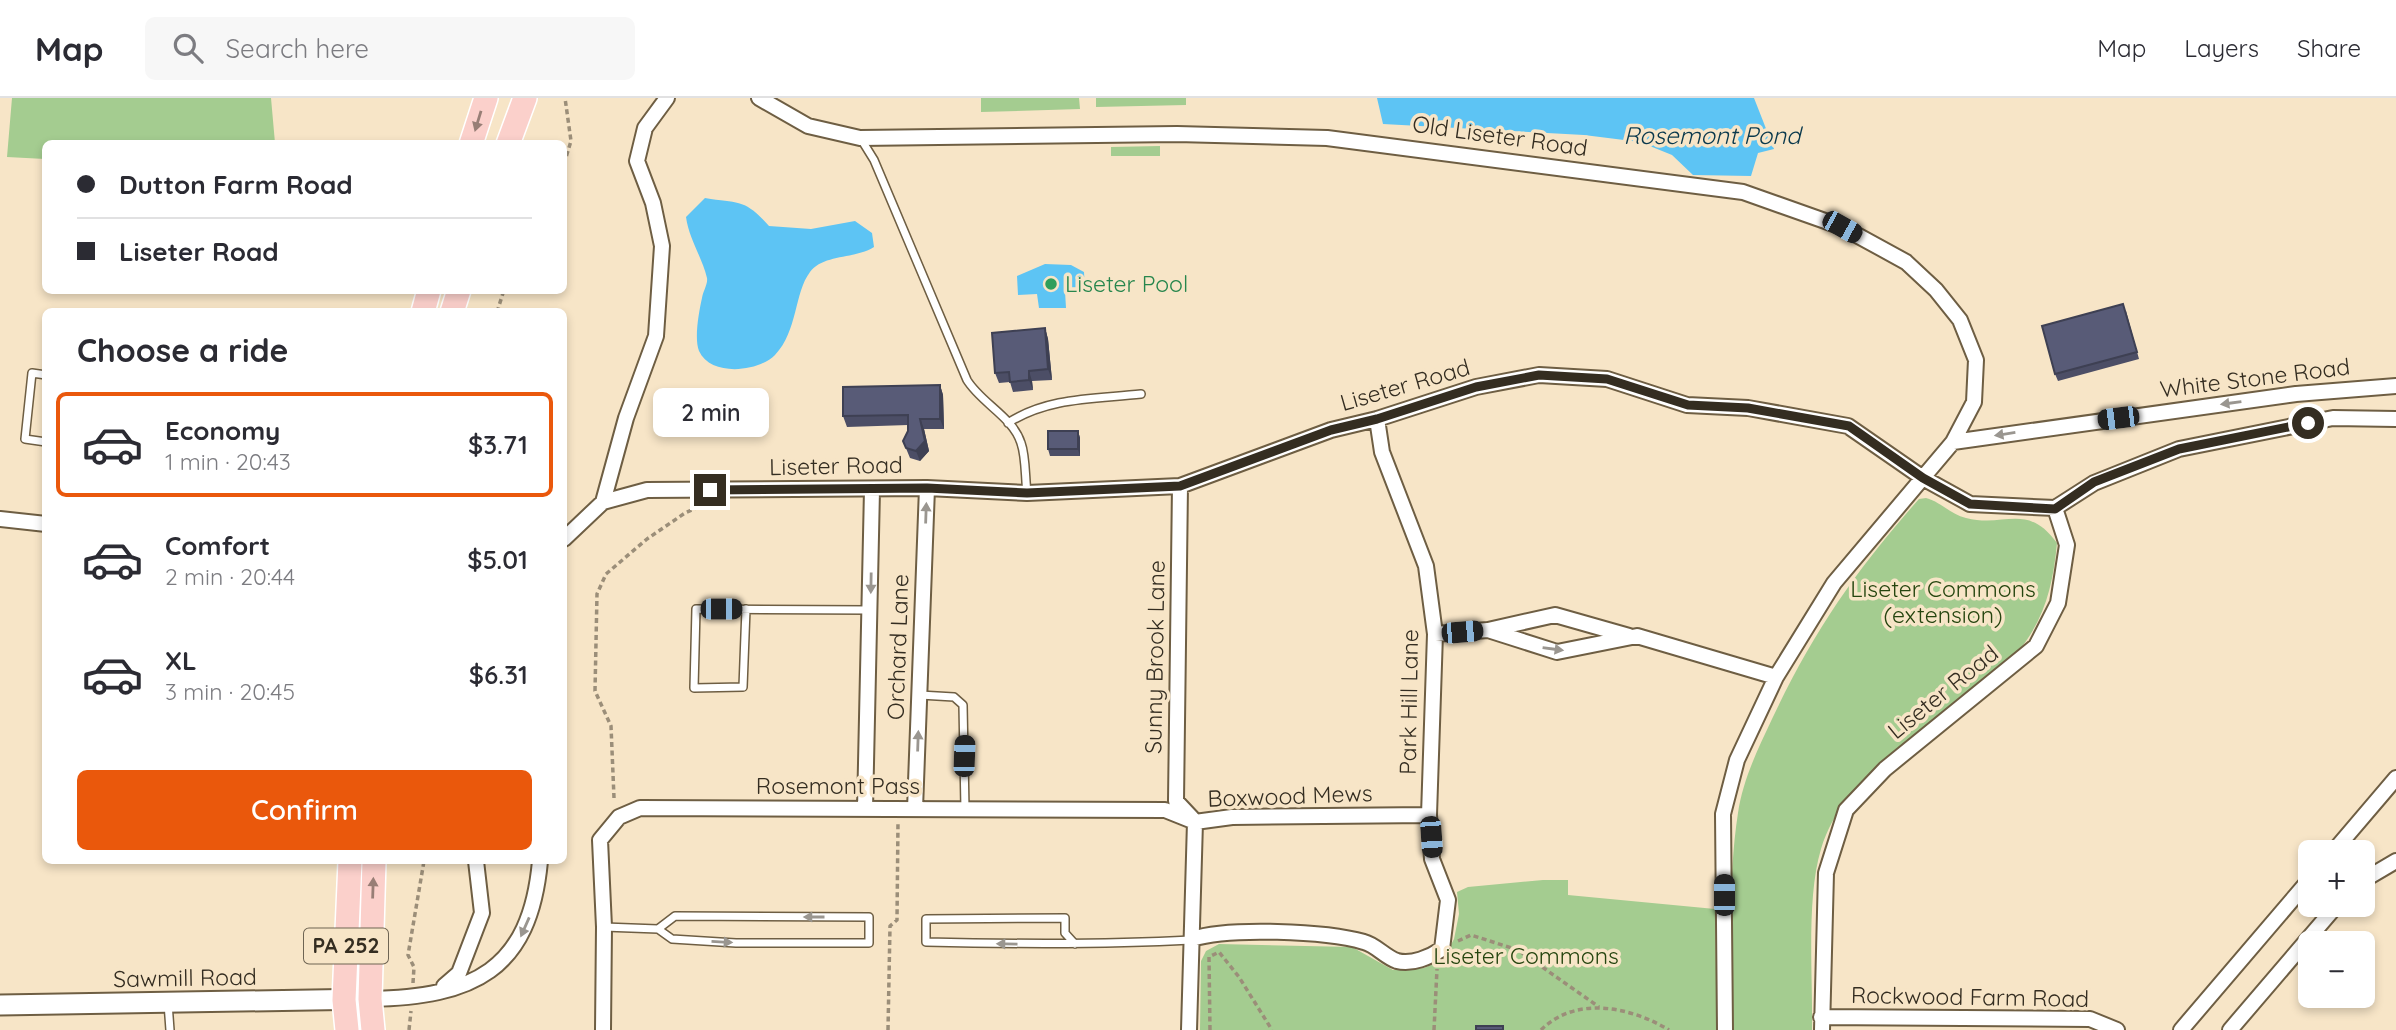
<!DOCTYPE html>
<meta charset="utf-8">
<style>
body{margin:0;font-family:Quicksand,sans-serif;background:#f7f7f7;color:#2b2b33;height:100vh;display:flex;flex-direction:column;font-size:26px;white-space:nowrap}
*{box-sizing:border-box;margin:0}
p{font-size:23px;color:#7c7c81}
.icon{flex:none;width:38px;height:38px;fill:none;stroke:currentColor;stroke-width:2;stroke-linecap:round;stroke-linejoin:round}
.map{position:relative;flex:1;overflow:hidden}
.drawer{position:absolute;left:42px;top:210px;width:525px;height:556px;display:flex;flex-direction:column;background:#fff;border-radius:10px;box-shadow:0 4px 10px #0003}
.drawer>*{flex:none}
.top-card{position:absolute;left:42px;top:42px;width:525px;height:154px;border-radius:10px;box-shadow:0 4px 10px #0003;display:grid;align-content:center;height:154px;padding:0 35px;background:#fff}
.buttons{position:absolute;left:2298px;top:742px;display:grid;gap:14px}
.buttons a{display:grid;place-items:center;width:77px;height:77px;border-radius:10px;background:#fff;box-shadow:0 4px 10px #0003;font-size:35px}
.end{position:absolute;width:32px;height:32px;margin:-16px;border:9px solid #342d21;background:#fff;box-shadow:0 0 0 4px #fff}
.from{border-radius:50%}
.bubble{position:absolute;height:49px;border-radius:10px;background:#fff;box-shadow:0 4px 10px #0003;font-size:23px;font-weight:600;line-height:49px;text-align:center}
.car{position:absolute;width:21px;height:42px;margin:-21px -10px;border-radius:9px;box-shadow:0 0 5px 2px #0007;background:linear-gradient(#222 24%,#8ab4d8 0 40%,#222 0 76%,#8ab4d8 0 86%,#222 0)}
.top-card b{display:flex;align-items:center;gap:24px;height:66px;font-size:26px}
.top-card b+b{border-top:2px solid #e1e1e2}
.top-card i{width:18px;height:18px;background:#2b2b33}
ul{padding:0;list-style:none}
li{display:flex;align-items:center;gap:21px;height:105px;margin:0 14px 10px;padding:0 21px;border:4px solid transparent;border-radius:10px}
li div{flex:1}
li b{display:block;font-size:26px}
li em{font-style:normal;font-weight:600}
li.current{border-color:#ea580c}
li>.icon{width:63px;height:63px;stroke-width:1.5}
h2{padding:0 35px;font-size:32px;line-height:84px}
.button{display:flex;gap:14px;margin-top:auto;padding:14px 35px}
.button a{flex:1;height:80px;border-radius:10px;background:#ea580c;color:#fff;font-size:28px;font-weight:600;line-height:80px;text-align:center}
header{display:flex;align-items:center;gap:42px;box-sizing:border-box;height:98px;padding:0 35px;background:#fff;border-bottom:2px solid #e1e1e2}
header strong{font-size:33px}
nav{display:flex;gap:38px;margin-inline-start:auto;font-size:24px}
.search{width:490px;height:63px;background:#f7f7f7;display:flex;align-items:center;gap:18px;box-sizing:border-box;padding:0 24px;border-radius:10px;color:#7c7c81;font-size:26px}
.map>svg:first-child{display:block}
.green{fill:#a4cc90}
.water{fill:#5dc4f4}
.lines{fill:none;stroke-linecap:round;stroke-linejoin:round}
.lane-casing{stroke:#6e5e43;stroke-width:10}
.street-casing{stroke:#6e5e43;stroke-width:18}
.secondary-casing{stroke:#6e5e43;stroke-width:23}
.primary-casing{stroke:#fff;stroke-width:26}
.path{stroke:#9b8e79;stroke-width:3.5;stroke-dasharray:5 3.5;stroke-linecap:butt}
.lane{stroke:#fff;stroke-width:7}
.street{stroke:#fff;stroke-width:14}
.secondary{stroke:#fff;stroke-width:19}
.primary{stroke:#fbd0cb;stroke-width:23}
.wall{fill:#4c4e66}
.shaded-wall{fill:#3e4053}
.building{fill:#585b77;stroke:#3e4053;stroke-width:2}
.oneway{fill:#987e76}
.oneway2{fill:#9a9690}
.route{stroke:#342d21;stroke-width:9}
.leisure-dot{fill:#2e9e5b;stroke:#f7e5c7;stroke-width:2.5}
.labels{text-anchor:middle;stroke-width:7;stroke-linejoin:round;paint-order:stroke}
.shield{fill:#f7e5c7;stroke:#6e6453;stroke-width:2}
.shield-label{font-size:21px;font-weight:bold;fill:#342d21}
.street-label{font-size:23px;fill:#342d21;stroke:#f7e5c7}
.leisure-label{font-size:23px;fill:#27864d;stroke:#f7e5c7;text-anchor:start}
.park-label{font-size:23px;fill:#25450f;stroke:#f7e5c7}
.water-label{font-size:24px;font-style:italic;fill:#09384c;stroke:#f7e5c7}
</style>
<header>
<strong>Map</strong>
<div class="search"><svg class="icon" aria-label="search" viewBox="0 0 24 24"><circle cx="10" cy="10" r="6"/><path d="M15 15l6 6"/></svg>Search here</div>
<nav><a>Map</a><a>Layers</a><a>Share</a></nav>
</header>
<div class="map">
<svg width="2396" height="932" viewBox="0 0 2396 932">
<rect width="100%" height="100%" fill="#f7e5c7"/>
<path class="green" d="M12 0H271L275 45 46 46 45 61 7 59Z
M981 0H1079L1080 11 981 14Z
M1096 0H1186V7L1096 9Z
M1160 48V58H1111V49Z
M1926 400C1941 404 1950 416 1966 420 2005 430 2027 404 2057 445 2053 488 2044 525 2014 558 1984 582 1954 608 1923 632 1881 666 1838 696 1821 751 1806 801 1813 879 1812 932H1733C1732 860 1727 786 1738 715 1743 681 1758 651 1772 621 1813 534 1856 472 1919 401Z
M1543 782H1568V797L1715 811 1717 932H1200L1201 863 1206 853 1219 846 1352 849 1393 872 1424 870 1443 862 1454 841 1459 816 1457 794 1468 789Z"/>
<path class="water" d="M1377 0H1754L1774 51 1758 55 1751 78 1693 77 1672 57 1640 44 1584 37 1383 26Z
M705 100C740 106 744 100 769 128L811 131 855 123 872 135 874 149C856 161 823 156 810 174 794 195 798 233 775 257 758 274 711 279 699 253 694 241 699 213 702 200 703 193 708 186 707 180 702 159 689 141 686 119Z
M1045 166 1071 167 1084 174 1085 193H1065L1066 210H1039L1037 196 1018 197 1017 178Z"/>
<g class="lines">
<defs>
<path id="lane" d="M861 41 874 62 967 282C981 305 1013 319 1021 345 1026 359 1025 379 1027 395
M46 277 32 275 25 341 46 344
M1008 325C1048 299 1095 301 1141 296
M746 511 743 589 694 590 696 511 870 512
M920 597 954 599 963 607 965 711
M604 829 658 831 672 841 736 845H869V819L675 818 658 831
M1075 846 1065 835V820L926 821V844C1014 846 1103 847 1191 842
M168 905 170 932"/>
<path id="street" d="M759 0 808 28 860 40 1177 36 1327 40 1743 94 1842 129 1906 164 1936 192 1960 222 1976 262 1974 304 1953 344 1834 485 1776 579 1737 662 1723 716 1725 932
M1953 344 2296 296 2396 288
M1180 388 1176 703 1192 720
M603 404 626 320 656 238 662 148 653 105 637 63 645 30 667 0
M2055 410 2094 385 2179 351 2333 320 2396 321
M0 421 46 426
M564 441 603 404 647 392 927 390 1027 395 1180 388 1331 332 1377 321 1476 289 1539 277 1607 281 1687 307 1748 310 1848 328 1923 380 1970 406 2055 410
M1488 532 1557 554 1637 538 1776 579
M1435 536 1488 532 1555 517 1629 538
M865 711 872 392
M915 711 927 390
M1195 724 1232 719 1429 717
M2333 754 2396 680
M2362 783 2396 763
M1192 841C1228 829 1326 833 1364 844 1376 847 1385 859 1397 863 1412 867 1430 859 1442 851L1448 802 1432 761 1429 717 1435 536 1426 468 1382 354 1377 321
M444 888 459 875 482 815 476 763
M370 901C473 899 530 873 540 763
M1821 919 2090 921 2117 932
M603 932 604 829 600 742 619 719 640 710 1165 712 1195 724
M1189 932 1195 724
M1822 932 1826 775 1846 712 1885 671 2036 548 2058 505 2067 447 2055 410
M2181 932 2310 781
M2230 932 2337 807"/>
<path id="secondary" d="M0 907 370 901"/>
<path id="primary" d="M471 46 486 0
M508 46 525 0
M423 214 429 192
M452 214 459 192
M347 932 344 902 350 763
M373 932 370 901 374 763"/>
</defs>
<use href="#lane" class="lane-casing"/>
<use href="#street" class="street-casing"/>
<use href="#secondary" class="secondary-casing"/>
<use href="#primary" class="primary-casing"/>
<path class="path" d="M564 66 571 43 565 0
M497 214 504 192
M614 700 611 628 595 593 597 496 606 476 647 441 685 415 701 408
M1458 843 1471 837 1518 852 1599 909
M413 885 414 869 408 857 424 763
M409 932 411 913
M888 932 890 828 897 822 898 724
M1210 932 1209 859 1219 854 1239 879 1272 932
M1434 932 1437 871
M1541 932C1576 897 1631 909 1669 932"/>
<use href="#lane" class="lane"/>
<use href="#street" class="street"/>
<use href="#secondary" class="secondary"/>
<use href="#primary" class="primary"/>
</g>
<path class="wall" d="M2126 213 2139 261 2058 283 2055 276Z
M1045 230 1048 241 1052 282 1032 283 1033 292 1013 294 1010 284 999 285 995 275Z
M940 287 943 297 944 331H924L929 353 920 363 910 360 903 343 908 333V327L847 329 843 318Z
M1078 333 1080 340V358H1050L1048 351Z"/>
<path class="shaded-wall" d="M1045 230 1048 241 1052 282 1048 271Z
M1029 273 1032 283 1033 292 1029 282Z
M940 287 943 297 944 331 940 321Z
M920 321 924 331 929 353 920 363 916 353Z
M1078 333 1080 340V358L1078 351Z"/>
<path class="building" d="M2123 206 2137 254 2055 276 2042 228Z
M1045 230 1048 271 1029 273V282L1010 284 1009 274 995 275 992 235Z
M940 287V321H920L925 343 916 353 906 350 903 343 908 333V317L843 318V289Z
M1048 333H1078V351H1048Z
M1476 928H1503V932H1476Z"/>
<defs><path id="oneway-solid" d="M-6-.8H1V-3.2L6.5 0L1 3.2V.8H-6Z" transform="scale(1.75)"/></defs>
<g class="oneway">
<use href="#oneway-solid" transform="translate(478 23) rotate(107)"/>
<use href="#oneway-solid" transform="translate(373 790) rotate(-88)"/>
</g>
<g class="oneway2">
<use href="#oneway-solid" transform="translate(2231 305) rotate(172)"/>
<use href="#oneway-solid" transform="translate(2005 336) rotate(171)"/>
<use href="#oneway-solid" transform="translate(926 415) rotate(-88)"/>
<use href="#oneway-solid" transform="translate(871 485) rotate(91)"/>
<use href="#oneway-solid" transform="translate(1553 551) rotate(8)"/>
<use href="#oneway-solid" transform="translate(918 643) rotate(-88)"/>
<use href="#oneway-solid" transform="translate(814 819) rotate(-180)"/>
<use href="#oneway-solid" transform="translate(525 829) rotate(114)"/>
<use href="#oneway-solid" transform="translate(722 844) rotate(3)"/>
<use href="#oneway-solid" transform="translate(1007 846) rotate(-179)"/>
</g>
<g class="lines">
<path class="route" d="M710 392 927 390 1027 395 1180 388 1331 332 1377 321 1476 289 1539 277 1607 281 1688 307 1748 310 1849 328 1923 380 1970 406 2055 411 2094 384 2179 351 2308 325"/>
</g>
<circle class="leisure-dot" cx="1051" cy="186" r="7"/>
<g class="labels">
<rect class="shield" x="304" y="830.5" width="84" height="35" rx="5"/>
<g class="shield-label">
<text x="346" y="855">PA 252</text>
</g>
<g class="street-label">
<text transform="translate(1500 38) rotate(8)" y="8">Old Liseter Road</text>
<text transform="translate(2255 280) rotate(-7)" y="8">White Stone Road</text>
<text transform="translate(1405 287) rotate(-16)" y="8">Liseter Road</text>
<text transform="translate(836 368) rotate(-1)" y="8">Liseter Road</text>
<text transform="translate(898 549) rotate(-88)" y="8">Orchard Lane</text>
<text transform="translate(1155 559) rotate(-89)" y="8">Sunny Brook Lane</text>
<text transform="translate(1943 594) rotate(-39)" y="8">Liseter Road</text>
<text transform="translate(1409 604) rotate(-89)" y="8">Park Hill Lane</text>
<text x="838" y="696">Rosemont Pass</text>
<text transform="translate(1290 698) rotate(-2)" y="8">Boxwood Mews</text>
<text transform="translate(185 880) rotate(-1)" y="8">Sawmill Road</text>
<text transform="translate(1970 899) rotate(1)" y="8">Rockwood Farm Road</text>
</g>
<g class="leisure-label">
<text x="1065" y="194">Liseter Pool</text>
</g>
<g class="park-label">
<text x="1943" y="499">Liseter Commons<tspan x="1943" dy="26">(extension)</tspan></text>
<text x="1526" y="866">Liseter Commons</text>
</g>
<g class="water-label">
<text x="1712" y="46">Rosemont Pond</text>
</g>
</g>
</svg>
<div class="buttons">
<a>+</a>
<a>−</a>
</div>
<i class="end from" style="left:2308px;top:325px"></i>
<i class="end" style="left:710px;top:392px"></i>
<div class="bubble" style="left:653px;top:290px;width:116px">2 min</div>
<i class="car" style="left:1842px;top:129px;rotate:119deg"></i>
<i class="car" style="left:2118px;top:320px;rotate:263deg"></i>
<i class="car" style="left:721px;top:511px;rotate:90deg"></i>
<i class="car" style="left:1462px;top:534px;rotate:85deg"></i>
<i class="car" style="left:964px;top:658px;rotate:2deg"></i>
<i class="car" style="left:1431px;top:739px;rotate:176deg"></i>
<i class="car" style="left:1724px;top:797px;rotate:0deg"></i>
<div class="top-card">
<b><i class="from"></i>Dutton Farm Road</b>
<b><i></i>Liseter Road</b>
</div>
<section class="drawer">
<h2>Choose a ride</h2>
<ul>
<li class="current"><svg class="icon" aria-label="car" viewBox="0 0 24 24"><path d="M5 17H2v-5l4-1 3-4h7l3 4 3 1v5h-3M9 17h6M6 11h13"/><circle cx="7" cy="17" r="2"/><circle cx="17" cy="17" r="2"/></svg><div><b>Economy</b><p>1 min · 20:43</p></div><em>$3.71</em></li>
<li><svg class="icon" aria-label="car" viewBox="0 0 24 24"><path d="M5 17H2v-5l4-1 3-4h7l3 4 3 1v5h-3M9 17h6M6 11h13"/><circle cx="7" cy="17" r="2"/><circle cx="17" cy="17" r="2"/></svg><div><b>Comfort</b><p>2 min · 20:44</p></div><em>$5.01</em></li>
<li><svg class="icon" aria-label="car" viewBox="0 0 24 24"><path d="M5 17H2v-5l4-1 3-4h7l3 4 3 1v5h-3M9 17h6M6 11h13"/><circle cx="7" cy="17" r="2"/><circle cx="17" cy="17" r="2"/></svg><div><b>XL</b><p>3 min · 20:45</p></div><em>$6.31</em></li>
</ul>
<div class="button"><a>Confirm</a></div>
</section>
</div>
